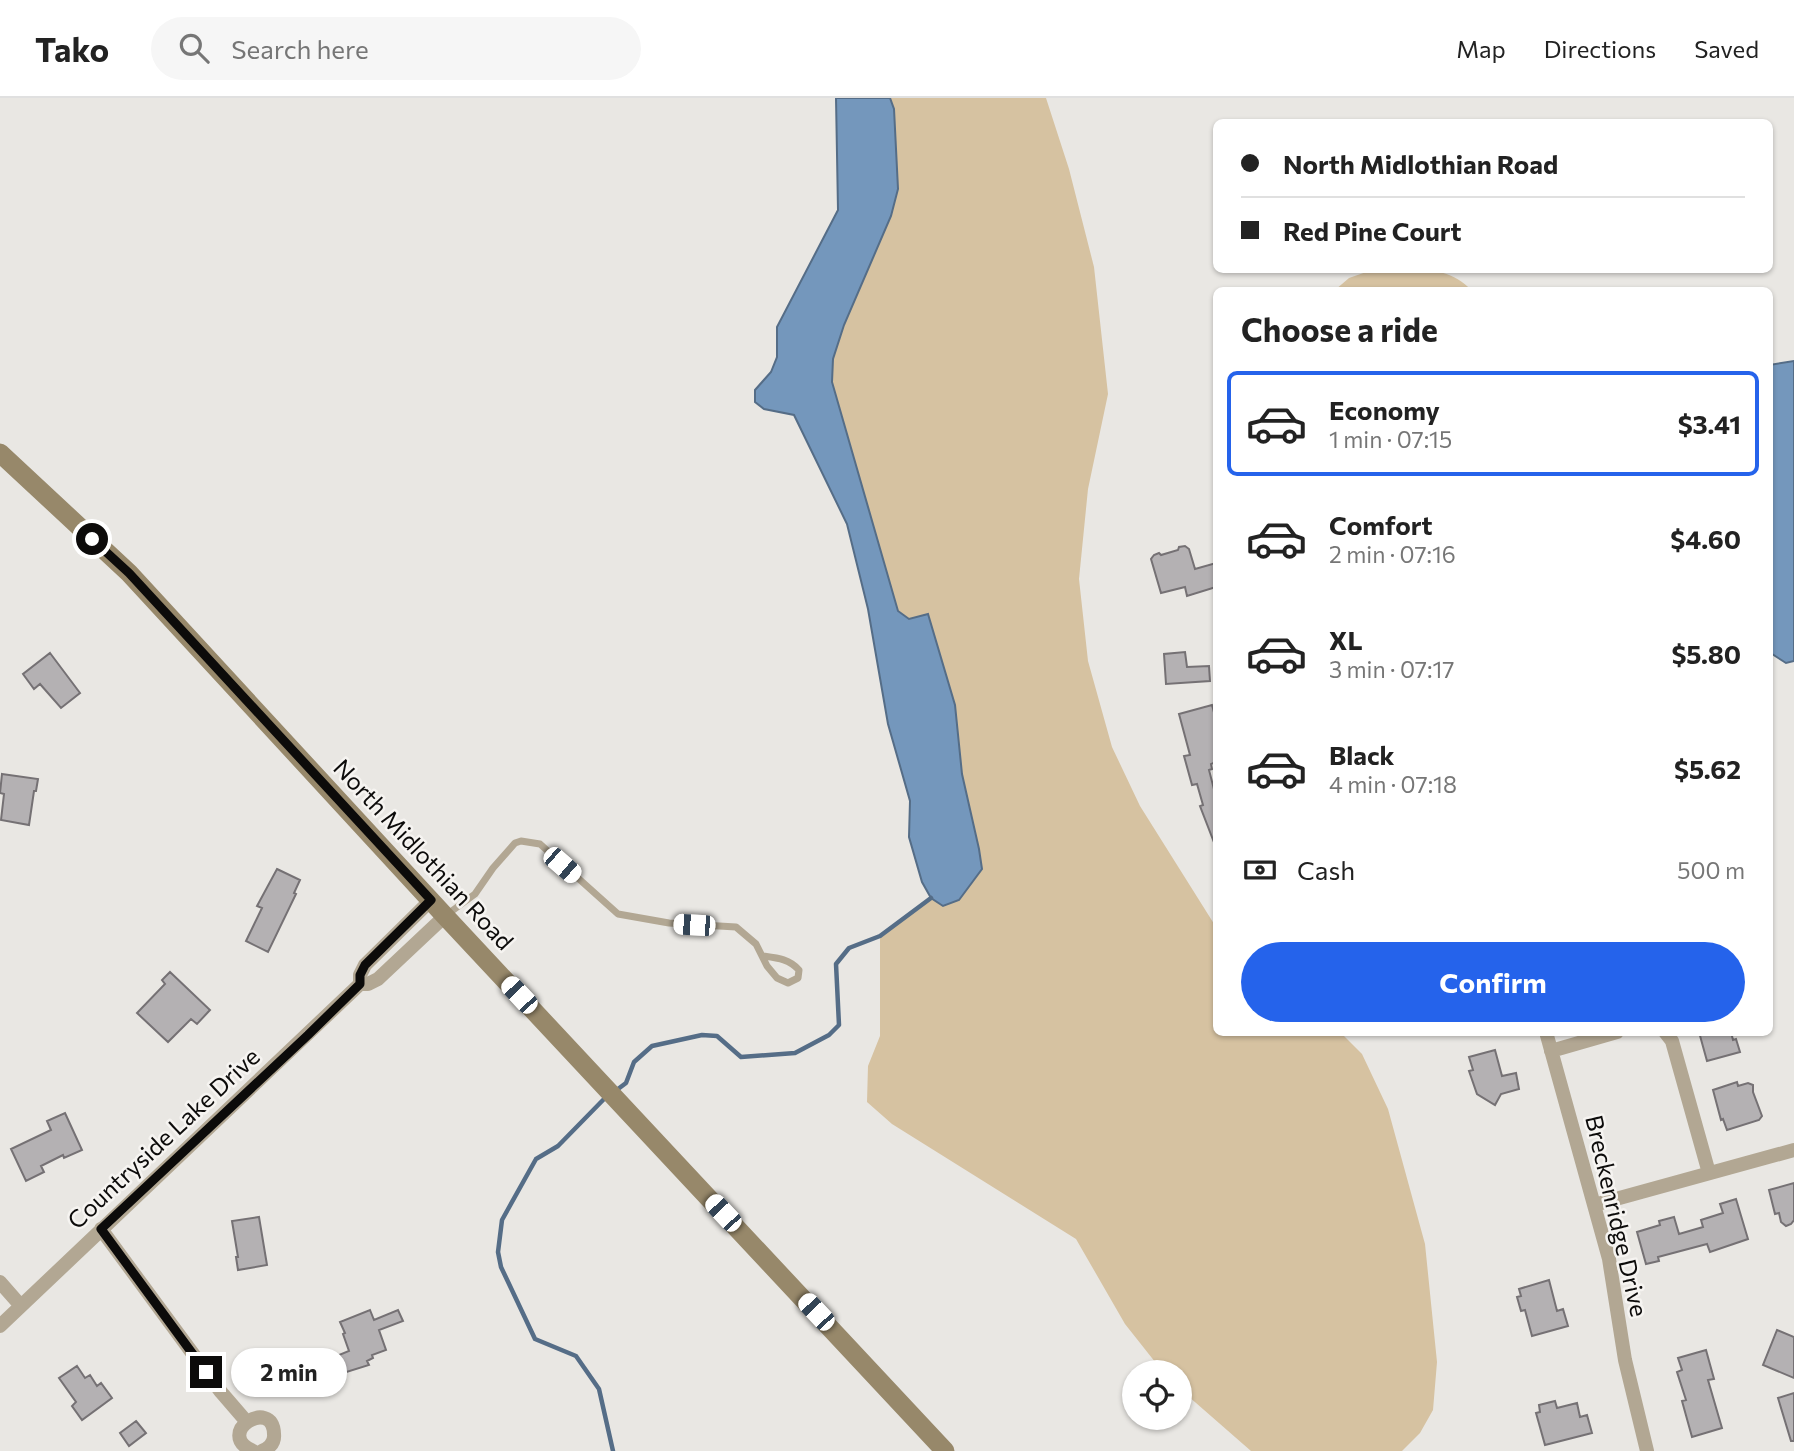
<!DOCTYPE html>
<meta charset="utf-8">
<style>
body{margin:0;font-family:Commissioner,sans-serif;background:#f6f6f6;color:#222;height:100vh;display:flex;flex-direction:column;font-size:26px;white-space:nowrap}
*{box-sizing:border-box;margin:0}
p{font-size:23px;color:#767676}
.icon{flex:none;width:38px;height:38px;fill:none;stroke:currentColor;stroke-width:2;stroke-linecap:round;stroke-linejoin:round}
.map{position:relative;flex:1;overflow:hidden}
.details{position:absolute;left:1213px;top:189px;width:560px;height:749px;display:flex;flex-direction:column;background:#fff;border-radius:10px;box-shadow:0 2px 5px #0004}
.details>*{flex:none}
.banner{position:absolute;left:1213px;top:21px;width:560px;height:154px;border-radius:10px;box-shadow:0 2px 5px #0004;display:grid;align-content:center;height:154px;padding:0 28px;background:#fff}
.buttons{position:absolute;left:1122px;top:1262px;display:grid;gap:14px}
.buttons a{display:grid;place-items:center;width:70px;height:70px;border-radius:50%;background:#fff;box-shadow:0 2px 5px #0004;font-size:35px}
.end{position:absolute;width:32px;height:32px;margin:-16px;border:9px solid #0c0b0a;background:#fff;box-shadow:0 0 0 4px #fff}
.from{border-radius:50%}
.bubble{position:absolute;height:49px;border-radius:24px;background:#fff;box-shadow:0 2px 5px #0004;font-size:23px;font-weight:700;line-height:49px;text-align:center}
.car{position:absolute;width:21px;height:42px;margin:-21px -10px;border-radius:9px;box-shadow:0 0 5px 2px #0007;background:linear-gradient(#fff 24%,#345 0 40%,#fff 0 76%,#345 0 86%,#fff 0)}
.banner b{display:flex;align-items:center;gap:24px;height:66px;font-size:26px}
.banner b+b{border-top:2px solid #e0e0e0}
.banner i{width:18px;height:18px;background:#222}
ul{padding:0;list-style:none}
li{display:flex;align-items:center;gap:21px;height:105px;margin:0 14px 10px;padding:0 14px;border:4px solid transparent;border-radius:10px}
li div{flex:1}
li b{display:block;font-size:26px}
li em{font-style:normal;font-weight:700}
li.on{border-color:#2563eb}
li>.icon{width:63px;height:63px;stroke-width:1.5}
h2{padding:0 28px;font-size:32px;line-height:84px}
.pay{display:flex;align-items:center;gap:18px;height:77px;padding:0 28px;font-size:26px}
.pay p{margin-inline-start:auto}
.primary-button{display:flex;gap:14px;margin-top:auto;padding:14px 28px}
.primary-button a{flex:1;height:80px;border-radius:42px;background:#2563eb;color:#fff;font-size:28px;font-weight:700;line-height:80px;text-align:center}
header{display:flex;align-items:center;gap:42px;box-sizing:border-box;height:98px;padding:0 35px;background:#fff;border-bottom:2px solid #e0e0e0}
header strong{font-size:33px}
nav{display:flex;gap:38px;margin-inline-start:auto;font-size:24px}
.search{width:490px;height:63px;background:#f6f6f6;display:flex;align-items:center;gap:18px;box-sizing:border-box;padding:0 24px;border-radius:38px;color:#767676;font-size:26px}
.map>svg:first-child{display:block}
.green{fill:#d6c2a1}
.water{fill:#7497bc;stroke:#556d87;stroke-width:2}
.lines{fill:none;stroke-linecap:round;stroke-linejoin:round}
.stream{stroke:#556d87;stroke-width:4.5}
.building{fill:#b4b1b3;stroke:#757174;stroke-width:2}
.service{stroke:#b2a793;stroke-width:7}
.minor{stroke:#b2a793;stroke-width:14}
.secondary{stroke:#97886a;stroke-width:19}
.route{stroke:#0c0b0a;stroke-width:9}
.labels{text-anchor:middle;stroke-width:5;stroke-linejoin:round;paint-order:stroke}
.street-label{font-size:24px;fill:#0c0b0a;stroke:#f6f4f1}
</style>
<header>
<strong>Tako</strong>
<div class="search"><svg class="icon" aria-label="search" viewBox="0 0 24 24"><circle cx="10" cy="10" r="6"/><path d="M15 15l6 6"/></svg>Search here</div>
<nav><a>Map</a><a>Directions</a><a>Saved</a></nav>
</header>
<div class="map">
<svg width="1794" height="1353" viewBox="0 0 1794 1353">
<rect width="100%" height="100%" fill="#e9e7e3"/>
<path class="green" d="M890 0H1046L1069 71 1094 169 1108 296 1088 391 1079 481 1088 563 1112 649 1140 708 1216 829V934L1341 935 1362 956 1388 1011 1425 1146 1437 1264 1433 1312 1420 1335 1402 1353H1251L1180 1291V1274H1163L1125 1226 1076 1141 892 1026 867 1004 868 968 880 938V838L931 800 943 808 979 751 962 676 955 607 928 516 909 521 898 513 832 284 833 261 844 227 891 118 898 91 894 11Z
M1372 172C1406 171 1447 165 1471 192H1335L1349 180Z"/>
<path class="water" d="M836 0H890L894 11 898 91 891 118 844 227 833 261 832 284 898 513 909 521 928 516 955 607 962 676 979 751 982 771 959 802 943 808 931 800 922 784 909 739 910 703 888 626 868 511 847 426 794 317 764 311 755 304V292L771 274 777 259V229L838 112Z
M1794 263V563L1786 565 1769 554V267Z"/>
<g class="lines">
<path class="stream" d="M618 991 626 985 634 964 652 948 702 937 717 938 741 959 795 955 829 937 839 927 836 866 849 850 880 838 931 800
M604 1001 558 1048 536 1061 502 1122 498 1154 501 1169 535 1241 576 1258 599 1291 613 1353"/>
</g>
<path class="building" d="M1185 448 1189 451 1195 471 1216 465V489L1187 498 1185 489 1161 495 1151 461 1154 457 1159 455 1161 457 1178 452 1179 449Z
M1185 554 1187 569 1209 568 1210 583 1166 586 1164 556Z
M50 555 80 595 61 610 40 586 34 591 23 576Z
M1212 607 1216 622V664L1211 666 1212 671 1209 672 1216 699 1215 747 1200 708 1203 707 1197 686 1192 687 1184 658 1190 657 1179 616Z
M2 676 38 681 36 693H34L29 727 1 722 4 696 0 695Z
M277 771 300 782 294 795 296 796 268 854 246 843 262 810 257 808Z
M170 874 210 912 197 926 191 921 168 944 137 915 165 886 162 882Z
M1699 934H1731L1733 942 1736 941 1740 954 1707 963Z
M1495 952 1502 978 1516 975 1519 991 1501 996 1495 1007 1477 996 1469 973 1473 972 1469 959Z
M1737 984 1738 988 1748 985 1753 987V994L1762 1018 1759 1022 1727 1032 1723 1021 1721 1022 1713 992Z
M65 1015 82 1052 64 1060 63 1057 41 1068 44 1074 26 1083 11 1051 51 1032 47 1023Z
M1794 1085V1122L1791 1126 1786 1128 1781 1124 1779 1115 1775 1116 1769 1092Z
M1736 1101 1748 1141 1710 1154 1707 1146 1658 1159 1659 1163 1646 1166 1637 1134 1660 1127 1659 1123 1674 1119 1679 1136 1703 1129 1701 1122 1723 1115 1720 1106Z
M259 1119 267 1167 238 1172 236 1159H238L232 1123Z
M1549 1182 1557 1213 1563 1211 1568 1228 1532 1238 1525 1212 1521 1213 1517 1199 1521 1198 1519 1191Z
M370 1212 374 1222 398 1212 403 1223 379 1232 386 1252 372 1257 373 1260 367 1263 369 1267 340 1276 334 1259 349 1253 343 1236 345 1235 340 1224Z
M1777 1232 1794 1239V1280L1763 1267Z
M1706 1252 1714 1281 1708 1282 1722 1330 1692 1339 1682 1303 1686 1302 1677 1274 1682 1272 1678 1260Z
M77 1268 85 1280 90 1277 97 1288 101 1285 112 1300 82 1322 72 1308 76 1304 59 1280Z
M1794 1295V1343H1791L1778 1300Z
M1555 1303 1557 1310 1577 1305 1580 1319 1587 1317 1592 1335 1545 1347 1536 1315 1540 1314 1539 1307Z
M136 1323 146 1335 129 1348 120 1335Z"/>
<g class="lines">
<path class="service" d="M445 818 475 796 493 770 515 745 521 743 540 746 618 816 669 825 736 829 756 846 767 868 777 880 788 885 798 880 799 872C789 861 778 860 763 858"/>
<path class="minor" d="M360 886V877L365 867 431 802
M1546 934 1609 1161 1625 1262 1647 1353
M1665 934 1672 943 1709 1075
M1551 953 1617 934
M1594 1107 1794 1052
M101 1131 221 1294 246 1323
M0 1184 21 1208
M0 1228 360 886H368L378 881 445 818
M253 1353C213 1335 273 1298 274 1336 275 1345 269 1350 262 1353"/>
<path class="secondary" d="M0 355 129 475 445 818 945 1353"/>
</g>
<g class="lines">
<path class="route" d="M92 441 129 475 431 802 365 867 360 877V886L308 937 101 1131 206 1274"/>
</g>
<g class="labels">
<g class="street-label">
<text transform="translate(423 757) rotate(47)" y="8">North Midlothian Road</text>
<text transform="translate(164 1041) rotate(-43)" y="8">Countryside Lake Drive</text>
<text transform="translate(1616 1118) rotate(77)" y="8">Breckenridge Drive</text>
</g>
</g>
</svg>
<div class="buttons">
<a><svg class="icon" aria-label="locate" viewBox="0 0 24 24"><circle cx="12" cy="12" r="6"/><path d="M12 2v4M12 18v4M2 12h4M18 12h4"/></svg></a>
</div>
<i class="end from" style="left:92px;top:441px"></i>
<i class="end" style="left:206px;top:1274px"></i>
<div class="bubble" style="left:231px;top:1250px;width:116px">2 min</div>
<i class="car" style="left:562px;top:767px;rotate:131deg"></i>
<i class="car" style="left:694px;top:827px;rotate:273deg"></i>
<i class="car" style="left:519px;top:897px;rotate:317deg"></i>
<i class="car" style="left:723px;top:1115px;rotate:317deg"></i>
<i class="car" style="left:816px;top:1214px;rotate:317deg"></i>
<div class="banner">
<b><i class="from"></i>North Midlothian Road</b>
<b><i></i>Red Pine Court</b>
</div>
<section class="details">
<h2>Choose a ride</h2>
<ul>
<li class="on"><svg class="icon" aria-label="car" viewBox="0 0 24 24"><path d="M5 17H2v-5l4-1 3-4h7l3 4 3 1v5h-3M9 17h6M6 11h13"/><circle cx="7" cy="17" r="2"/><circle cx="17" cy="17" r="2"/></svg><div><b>Economy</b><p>1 min · 07:15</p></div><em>$3.41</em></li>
<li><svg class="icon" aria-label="car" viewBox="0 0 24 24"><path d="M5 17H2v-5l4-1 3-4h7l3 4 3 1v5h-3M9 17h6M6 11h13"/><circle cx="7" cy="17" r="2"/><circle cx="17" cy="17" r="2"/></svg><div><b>Comfort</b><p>2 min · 07:16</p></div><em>$4.60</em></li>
<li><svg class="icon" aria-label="car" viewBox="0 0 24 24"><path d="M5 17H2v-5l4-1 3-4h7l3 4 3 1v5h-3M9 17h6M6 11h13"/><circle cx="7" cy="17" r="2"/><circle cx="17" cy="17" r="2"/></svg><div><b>XL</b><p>3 min · 07:17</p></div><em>$5.80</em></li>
<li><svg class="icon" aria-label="car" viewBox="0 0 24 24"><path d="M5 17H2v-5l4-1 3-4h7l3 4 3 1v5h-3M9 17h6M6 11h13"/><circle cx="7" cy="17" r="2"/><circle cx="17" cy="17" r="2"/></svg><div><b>Black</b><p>4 min · 07:18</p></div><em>$5.62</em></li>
</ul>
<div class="pay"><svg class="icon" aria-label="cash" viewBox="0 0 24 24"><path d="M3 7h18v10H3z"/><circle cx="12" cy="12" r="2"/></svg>Cash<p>500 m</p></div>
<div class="primary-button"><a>Confirm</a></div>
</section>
</div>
